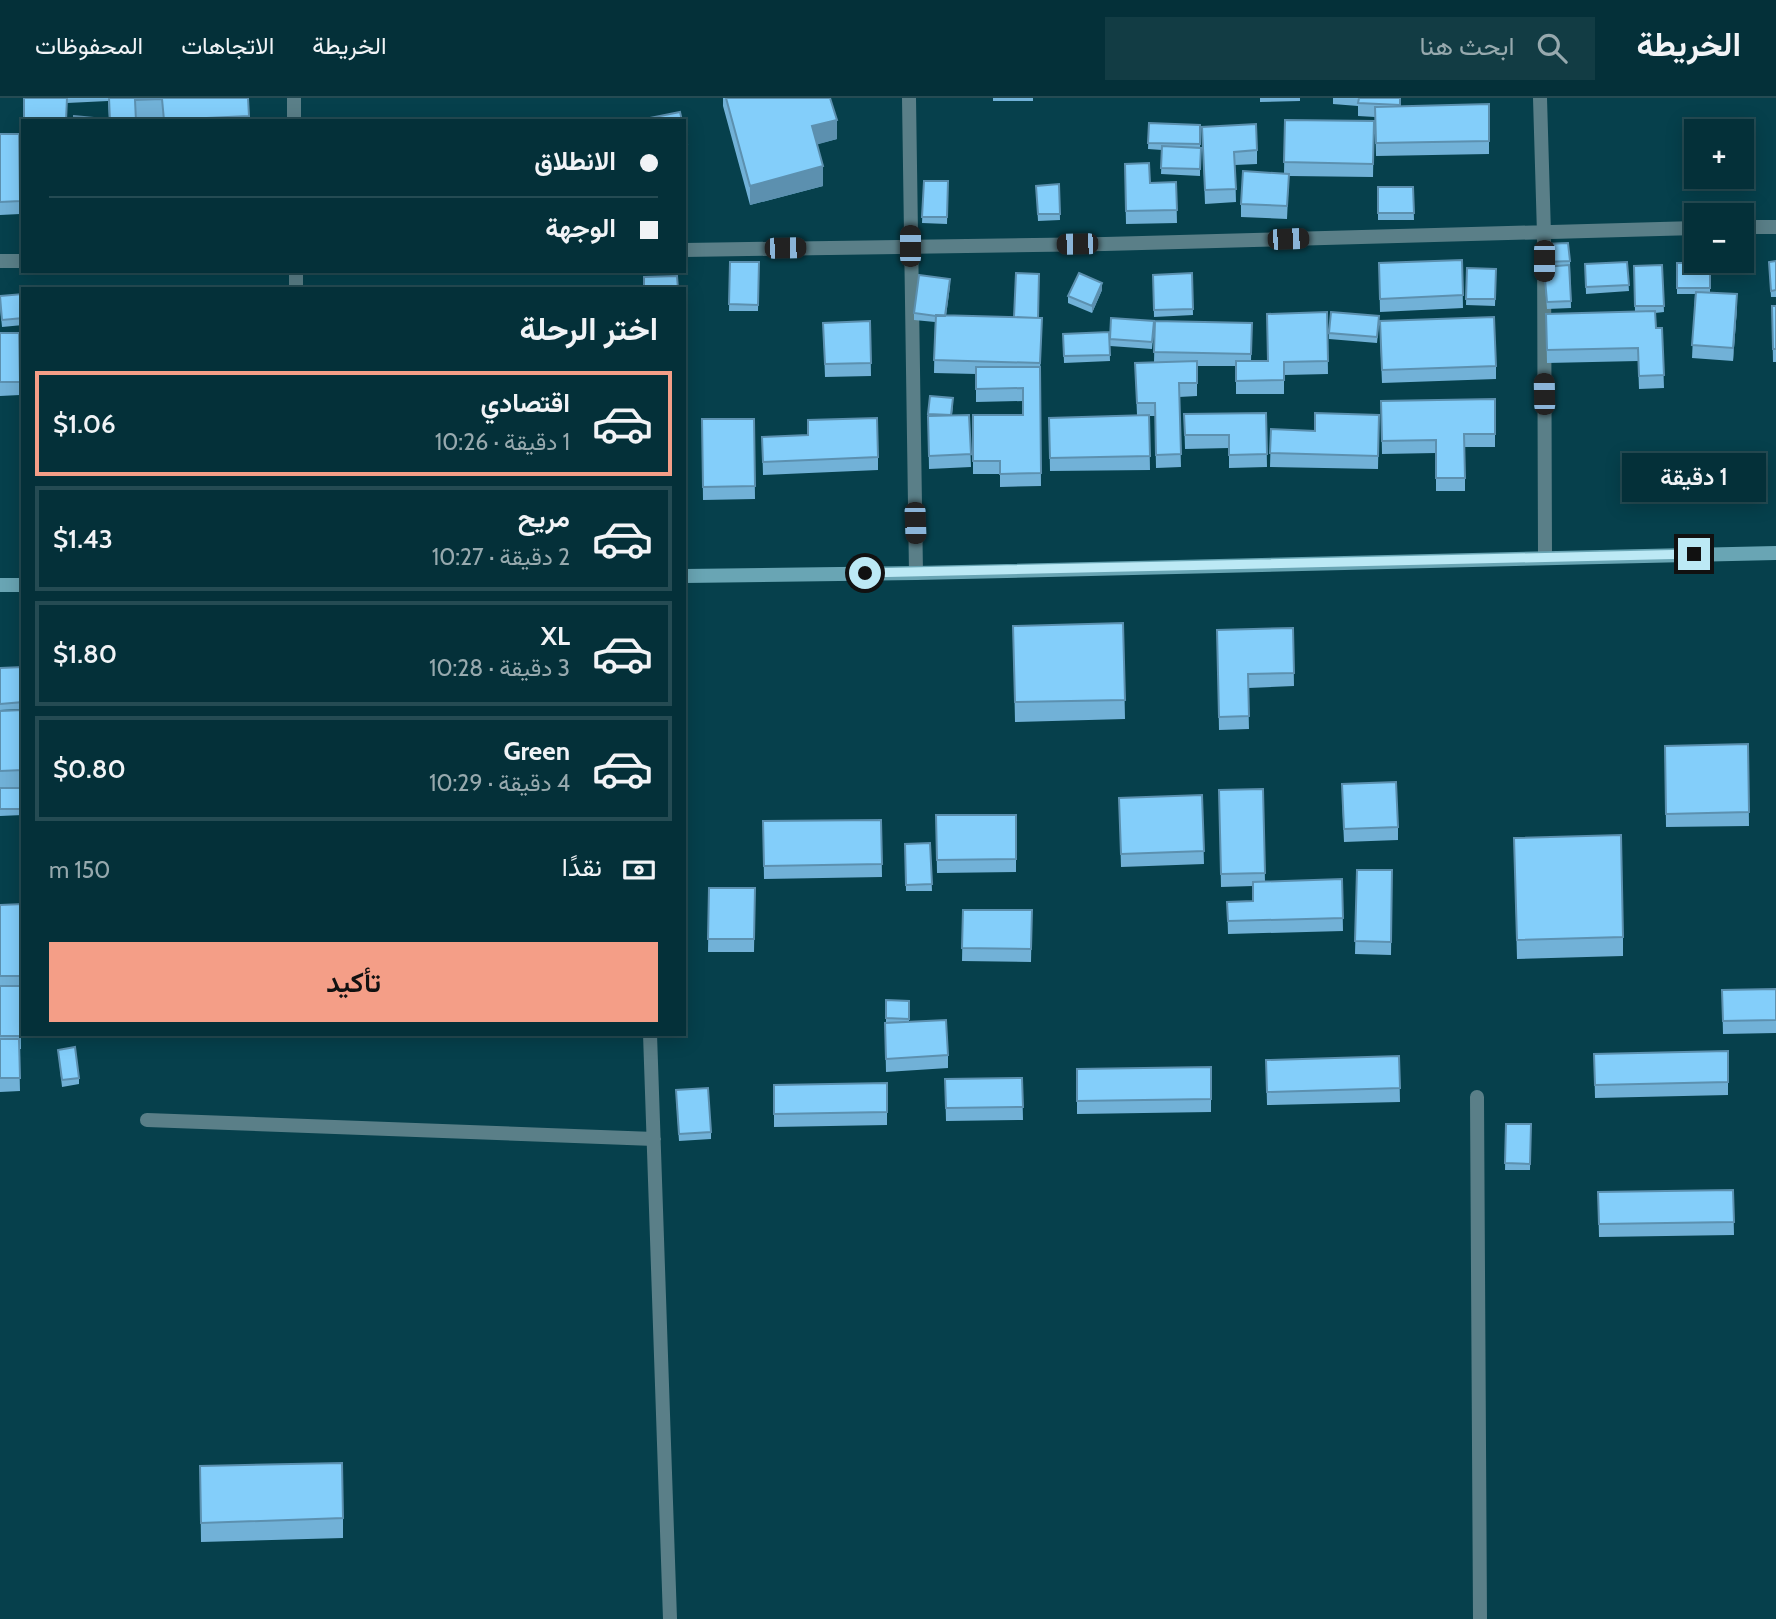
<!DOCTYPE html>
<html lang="ar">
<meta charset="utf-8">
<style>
body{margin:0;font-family:Cabin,Vazirmatn,sans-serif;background:#123c44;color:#f1f3f6;direction:rtl;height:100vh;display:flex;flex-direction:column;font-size:26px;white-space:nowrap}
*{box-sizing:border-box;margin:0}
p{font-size:23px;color:#97a9ae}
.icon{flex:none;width:38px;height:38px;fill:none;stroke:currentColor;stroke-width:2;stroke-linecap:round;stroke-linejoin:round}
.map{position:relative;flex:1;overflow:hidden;direction:ltr}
.sheet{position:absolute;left:21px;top:189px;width:665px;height:749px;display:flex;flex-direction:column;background:#043039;border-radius:0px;box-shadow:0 4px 18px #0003,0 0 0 2px #254b53;direction:rtl}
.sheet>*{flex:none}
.top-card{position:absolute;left:21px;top:21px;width:665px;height:154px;border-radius:0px;box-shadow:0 4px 18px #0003,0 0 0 2px #254b53;direction:rtl;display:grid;align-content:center;height:154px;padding:0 28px;background:#043039}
.fabs{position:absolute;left:1684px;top:21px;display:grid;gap:14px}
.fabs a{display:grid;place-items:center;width:70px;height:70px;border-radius:0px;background:#043039;box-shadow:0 4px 18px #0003,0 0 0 2px #254b53;font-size:35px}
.end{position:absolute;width:32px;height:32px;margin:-16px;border:9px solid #bce9f5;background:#111;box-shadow:0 0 0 4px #111}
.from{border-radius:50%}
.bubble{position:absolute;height:49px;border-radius:0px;background:#043039;box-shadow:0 4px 18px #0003,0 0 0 2px #254b53;font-size:23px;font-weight:600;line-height:49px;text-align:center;direction:rtl}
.car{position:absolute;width:21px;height:42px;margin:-21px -10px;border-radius:9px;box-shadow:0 0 5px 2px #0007;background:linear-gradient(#222 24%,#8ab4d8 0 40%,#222 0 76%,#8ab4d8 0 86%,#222 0)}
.top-card b{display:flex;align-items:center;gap:24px;height:66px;font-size:26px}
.top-card b+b{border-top:2px solid #254b53}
.top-card i{width:18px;height:18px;background:#f1f3f6}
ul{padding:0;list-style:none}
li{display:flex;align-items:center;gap:21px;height:105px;margin:0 14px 10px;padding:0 14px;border:4px solid #254b53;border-radius:0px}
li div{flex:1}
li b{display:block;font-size:26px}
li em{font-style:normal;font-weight:600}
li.current{border-color:#f49e87}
li>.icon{width:63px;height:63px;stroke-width:1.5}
h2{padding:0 28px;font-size:32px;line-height:84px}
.pay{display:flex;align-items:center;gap:18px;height:77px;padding:0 28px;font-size:26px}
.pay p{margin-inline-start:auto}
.primary-button{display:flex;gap:14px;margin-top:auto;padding:14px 28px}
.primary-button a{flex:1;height:80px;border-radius:0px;background:#f49e87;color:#111;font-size:28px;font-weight:600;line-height:80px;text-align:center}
header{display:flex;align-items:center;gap:42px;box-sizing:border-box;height:98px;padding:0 35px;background:#043039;border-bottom:2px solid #254b53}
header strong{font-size:33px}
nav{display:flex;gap:38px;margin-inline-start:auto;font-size:24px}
.search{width:490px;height:63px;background:#123c44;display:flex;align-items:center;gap:18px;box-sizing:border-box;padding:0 24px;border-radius:0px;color:#97a9ae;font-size:26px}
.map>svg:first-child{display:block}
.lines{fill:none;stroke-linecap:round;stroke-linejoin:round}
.street{stroke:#5a7f88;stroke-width:14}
.secondary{stroke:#69a5b4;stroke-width:14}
.wall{fill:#71b1d7}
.shaded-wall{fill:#5c90af}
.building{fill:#83cefa;stroke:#5c90af;stroke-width:2}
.route{stroke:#bce9f5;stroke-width:9}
</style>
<header>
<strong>الخريطة</strong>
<div class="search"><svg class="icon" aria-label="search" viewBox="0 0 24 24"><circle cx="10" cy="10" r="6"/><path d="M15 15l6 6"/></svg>ابحث هنا</div>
<nav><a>الخريطة</a><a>الاتجاهات</a><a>المحفوظات</a></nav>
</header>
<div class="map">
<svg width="1776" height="1521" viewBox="0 0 1776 1521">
<rect width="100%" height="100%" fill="#06404c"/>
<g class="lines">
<path class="street" d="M294 0V23
M909 0 916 475
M1540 0 1544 136 1545 460
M1741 129H1776
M684 152 1105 146 1696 130
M0 163H23
M296 173V191
M650 936 670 1521
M1477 999 1480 1521
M147 1022 654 1041"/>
<path class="secondary" d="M684 478 916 475 1776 455
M0 487H23"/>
</g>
<path class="wall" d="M24 0H248L249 23H109L108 3 67 5Z
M723 0H830L837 41 817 46 823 88 750 107 723 8Z
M993 0H1033V3H993Z
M1260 0H1300V3L1260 4Z
M1333 0H1401V8L1489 6V56L1376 58 1375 19 1358 18V8L1333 6Z
M1285 22 1374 23 1373 79 1289 78 1287 121 1241 119V106L1284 75Z
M1149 25 1200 27V78L1161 76 1162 52 1148 51Z
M1202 29 1257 52V66L1235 67 1236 104 1205 106Z
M684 33 687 46V53L684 54Z
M0 36H19L20 116 0 117Z
M1125 79 1150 85 1176 84 1177 125 1126 126Z
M924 83H948L947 126 922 125Z
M1059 86 1060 122 1038 123 1036 88Z
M1378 89H1413L1414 122H1378Z
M1544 146 1570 163 1571 210 1547 211 1544 176Z
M1462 162 1463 210 1380 214 1379 165Z
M1776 163V199H1771L1769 164Z
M730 164H759L758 213H729Z
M1627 164 1629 193 1586 196 1585 166Z
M1677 165H1710V195L1737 210 1733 263 1692 260 1695 196H1677Z
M1662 167 1664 214 1655 215 1656 230H1662L1664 290 1639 291 1638 263 1547 265 1546 216 1635 214 1634 168Z
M1467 170 1496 171 1495 208 1466 207Z
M1192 175 1193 217 1154 219 1153 177Z
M950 188 946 218 1042 220 1040 277 1041 388 1000 389V376H973V317H1023V303L976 304V276L934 275 935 224 914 222V215Z
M1102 192 1092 215 1068 205V198Z
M23 196V227L2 229 0 208Z
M1772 208H1776V264H1773Z
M1327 214 1328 276 1284 277V296H1236V268H1197V298L1179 299 1181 369 1156 370 1155 318H1149L1150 372 1050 373 1049 320 1137 317 1135 265 1154 264 1155 223 1252 225 1251 263H1267Z
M870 223 871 278 825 279 823 225Z
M1379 225 1377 245 1329 241V235Z
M1154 229 1152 251 1110 248V241Z
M1109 234 1110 263 1064 265 1063 236Z
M0 235 20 284V297L0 298Z
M1380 236 1496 268V281L1382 285Z
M1495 301V349H1465V393H1436V355L1382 356 1381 303Z
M953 307 952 317H969L971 369 929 371 928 316Z
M1266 315 1267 369 1229 370V350L1185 351 1184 316Z
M1379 317 1378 371 1270 369 1271 331 1315 333Z
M702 321H754L755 401 703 402Z
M762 339 878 359V372L763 377Z
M1123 525 1125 621 1015 624 1013 528Z
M1293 530 1294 588 1248 590 1249 631 1219 632 1217 532Z
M23 569V611L0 612V570Z
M23 612V717L0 718V613Z
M1748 646 1749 728 1666 729 1665 648Z
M1263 691 1265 784 1342 781 1343 833 1228 836 1227 804 1253 803V788L1221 789 1219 692Z
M1202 697 1204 766 1121 769 1119 700Z
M1342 700 1398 729V742L1344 744Z
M936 717H1016V774L937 775Z
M881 722 882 779 764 781 763 723Z
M1514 740 1623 839V858L1517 861Z
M930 745 932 793H906L905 746Z
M1357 772H1392L1391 857 1355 856Z
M709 790H755L754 854H708Z
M23 806V897H20L21 951H19L20 993 0 994V807Z
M963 812H1032L1031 864 962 863Z
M1776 891V935L1723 936 1722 892Z
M886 902 909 903V924L948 957V970L886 974 885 925H886Z
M58 952 79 980V986L62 989Z
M1728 953V997L1595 1000 1594 956Z
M1399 958 1400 1004 1267 1007 1266 962Z
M1211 969V1014L1077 1016V971Z
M1022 980 1023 1022 946 1023 945 981Z
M887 985V1027L774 1029V987Z
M676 998 711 1034V1041L679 1043Z
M1506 1026H1531L1530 1072H1505Z
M1733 1092 1734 1137 1599 1139 1598 1094Z
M200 1368 343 1420V1440L201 1444Z"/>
<path class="shaded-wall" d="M837 22V41L812 48V28Z
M823 68V88L750 107V88Z
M1102 185V192L1092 215V208Z
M1737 196V210L1733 263V250Z"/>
<path class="building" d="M24 0H67L66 23H24Z
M109 0H248L249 18 164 22 162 1 135 2 136 23H110Z
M726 0H830L837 22 812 28 823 68 750 88Z
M1359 0H1400V7L1358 5Z
M1489 6V43L1376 45 1375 9Z
M680 14 682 23H646L645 21Z
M74 18 105 21 104 23H74Z
M1285 22 1374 23 1373 66 1284 64Z
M1149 25 1200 27V46L1148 45Z
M1256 26 1257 52 1234 54 1236 91 1205 92 1202 29Z
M684 33 687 46 684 47Z
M0 36H19L20 103 0 104Z
M1162 48 1201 50 1200 71 1161 70Z
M1149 65 1150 85 1176 84 1177 112 1126 113 1125 66Z
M1243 73 1289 76 1287 108 1241 106Z
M924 83H948L947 119H922Z
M1059 86 1060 116H1038L1036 88Z
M1378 89H1413L1414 115H1378Z
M21 121H23V141Z
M1568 145 1570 163 1545 164 1544 146Z
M1462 162 1463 197 1380 201 1379 165Z
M1776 163V192L1771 193 1769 164Z
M730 164H759L758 207 729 206Z
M1627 164 1629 187 1586 189 1585 166Z
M1677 165H1710V190H1677Z
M1569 167 1571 203 1547 204 1544 169Z
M1662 167 1664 208H1635L1634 168Z
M1467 170 1496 171 1495 201H1466Z
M1016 175 1039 176 1038 220 1014 219Z
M1079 175 1102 185 1092 208 1068 198Z
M1192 175 1193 211 1154 212 1153 177Z
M919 177 950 181 945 218H936L914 215Z
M677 178 678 191H644V179Z
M508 188 554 190V191H508Z
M1696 194 1737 196 1733 250 1692 247Z
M23 196V220L2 222 0 198Z
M1772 208H1776V251H1773Z
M1655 213 1656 230H1662L1664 277 1639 278 1638 250 1547 252 1546 216Z
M1327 214 1328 263 1284 264V282L1236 283V263H1268L1267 216Z
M1331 214 1379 218 1377 239 1329 235Z
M936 217 1042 220 1040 265 934 262Z
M1494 219 1496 268 1382 272 1380 223Z
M1111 220 1154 223 1152 244 1110 241Z
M870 223 871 265 825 266 823 225Z
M1155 223 1252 225 1251 256 1154 254Z
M1109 234 1110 257 1064 258 1063 236Z
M0 235H19L20 284H0Z
M1197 263V285H1179L1181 356 1156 357 1155 305H1137L1135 265Z
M976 269H1040L1041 375 1000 376V363H973V317H1023V290L976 291Z
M930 298 953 300 951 317 928 316Z
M1495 301V336H1464L1465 380H1436V342L1382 343 1381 303Z
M1266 315 1267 356 1229 357V337H1185L1184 316Z
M1315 315 1379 317 1378 358 1270 355 1271 331 1315 333Z
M969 317 971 356 929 358 928 318Z
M1149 317 1150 358 1050 360 1049 320Z
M877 320 878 359 763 364 762 339 808 337V322Z
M702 321H754L755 388 703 389Z
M1123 525 1125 602 1015 604 1013 528Z
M1293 530 1294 575 1248 576 1249 618 1219 619 1217 532Z
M23 569V604L0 606V570Z
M23 612V672L0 673V613Z
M1748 646 1749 714 1666 716 1665 648Z
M1396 684 1398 729 1344 731 1342 686Z
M0 690H23V711H0Z
M1263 691 1265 775 1221 776 1219 692Z
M1202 697 1204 753 1121 756 1119 700Z
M936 717H1016V761L937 762Z
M881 722 882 766 764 768 763 723Z
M1621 737 1623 839 1517 842 1514 740Z
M930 745 932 786 906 787 905 746Z
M1357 772H1392L1391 844 1355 843Z
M1342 781 1343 820 1228 823 1227 804 1253 803V784Z
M709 790H755L754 841H708Z
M23 806V878H0V807Z
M963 812H1032L1031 851 962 850Z
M0 888H20L21 938H0Z
M1776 891V922L1723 923 1722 892Z
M886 902 909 903V921L886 920Z
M946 922 948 957 886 961 885 925Z
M0 941H19L20 980H0Z
M75 949 79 980 62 982 58 952Z
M1728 953V984L1595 987 1594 956Z
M1399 958 1400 990 1267 994 1266 962Z
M1211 969V1001L1077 1003V971Z
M1022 980 1023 1009 946 1010 945 981Z
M887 985V1014L774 1016V987Z
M708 990 711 1034 679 1036 676 992Z
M1506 1026H1531L1530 1066 1505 1065Z
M1733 1092 1734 1124 1599 1126 1598 1094Z
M342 1365 343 1420 201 1425 200 1368Z"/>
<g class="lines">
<path class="route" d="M865 475 1694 456"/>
</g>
</svg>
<div class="fabs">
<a>+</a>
<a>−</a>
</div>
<i class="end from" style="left:865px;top:475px"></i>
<i class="end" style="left:1694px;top:456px"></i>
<div class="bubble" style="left:1622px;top:355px;width:144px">1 دقيقة</div>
<i class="car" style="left:1288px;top:141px;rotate:88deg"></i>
<i class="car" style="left:1077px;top:146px;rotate:269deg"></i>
<i class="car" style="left:910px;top:148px;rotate:0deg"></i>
<i class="car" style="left:785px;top:150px;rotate:89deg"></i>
<i class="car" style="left:1544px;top:163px;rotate:180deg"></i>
<i class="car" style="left:1544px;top:296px;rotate:359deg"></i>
<i class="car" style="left:915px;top:425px;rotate:178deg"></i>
<div class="top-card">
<b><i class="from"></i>الانطلاق</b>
<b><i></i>الوجهة</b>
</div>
<section class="sheet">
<h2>اختر الرحلة</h2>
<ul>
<li class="current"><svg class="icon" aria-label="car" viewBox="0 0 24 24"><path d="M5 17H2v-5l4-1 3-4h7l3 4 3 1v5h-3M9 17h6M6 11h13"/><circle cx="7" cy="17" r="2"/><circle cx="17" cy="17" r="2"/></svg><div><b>اقتصادي</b><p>1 دقيقة · 10:26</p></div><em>$1.06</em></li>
<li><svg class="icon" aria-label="car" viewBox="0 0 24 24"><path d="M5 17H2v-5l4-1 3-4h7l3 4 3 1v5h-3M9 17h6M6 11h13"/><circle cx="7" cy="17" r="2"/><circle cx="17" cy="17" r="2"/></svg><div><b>مريح</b><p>2 دقيقة · 10:27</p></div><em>$1.43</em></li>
<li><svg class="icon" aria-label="car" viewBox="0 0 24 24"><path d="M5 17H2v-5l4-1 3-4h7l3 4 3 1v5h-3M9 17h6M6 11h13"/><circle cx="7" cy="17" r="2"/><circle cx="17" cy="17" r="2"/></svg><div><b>XL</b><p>3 دقيقة · 10:28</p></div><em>$1.80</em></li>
<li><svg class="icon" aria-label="car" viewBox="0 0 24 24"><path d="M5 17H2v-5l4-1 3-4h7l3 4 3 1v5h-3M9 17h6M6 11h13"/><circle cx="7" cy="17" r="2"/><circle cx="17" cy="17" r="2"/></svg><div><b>Green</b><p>4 دقيقة · 10:29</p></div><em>$0.80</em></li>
</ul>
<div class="pay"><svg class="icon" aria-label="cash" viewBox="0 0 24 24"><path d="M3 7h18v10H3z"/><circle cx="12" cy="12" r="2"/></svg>نقدًا<p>150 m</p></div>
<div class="primary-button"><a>تأكيد</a></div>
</section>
</div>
